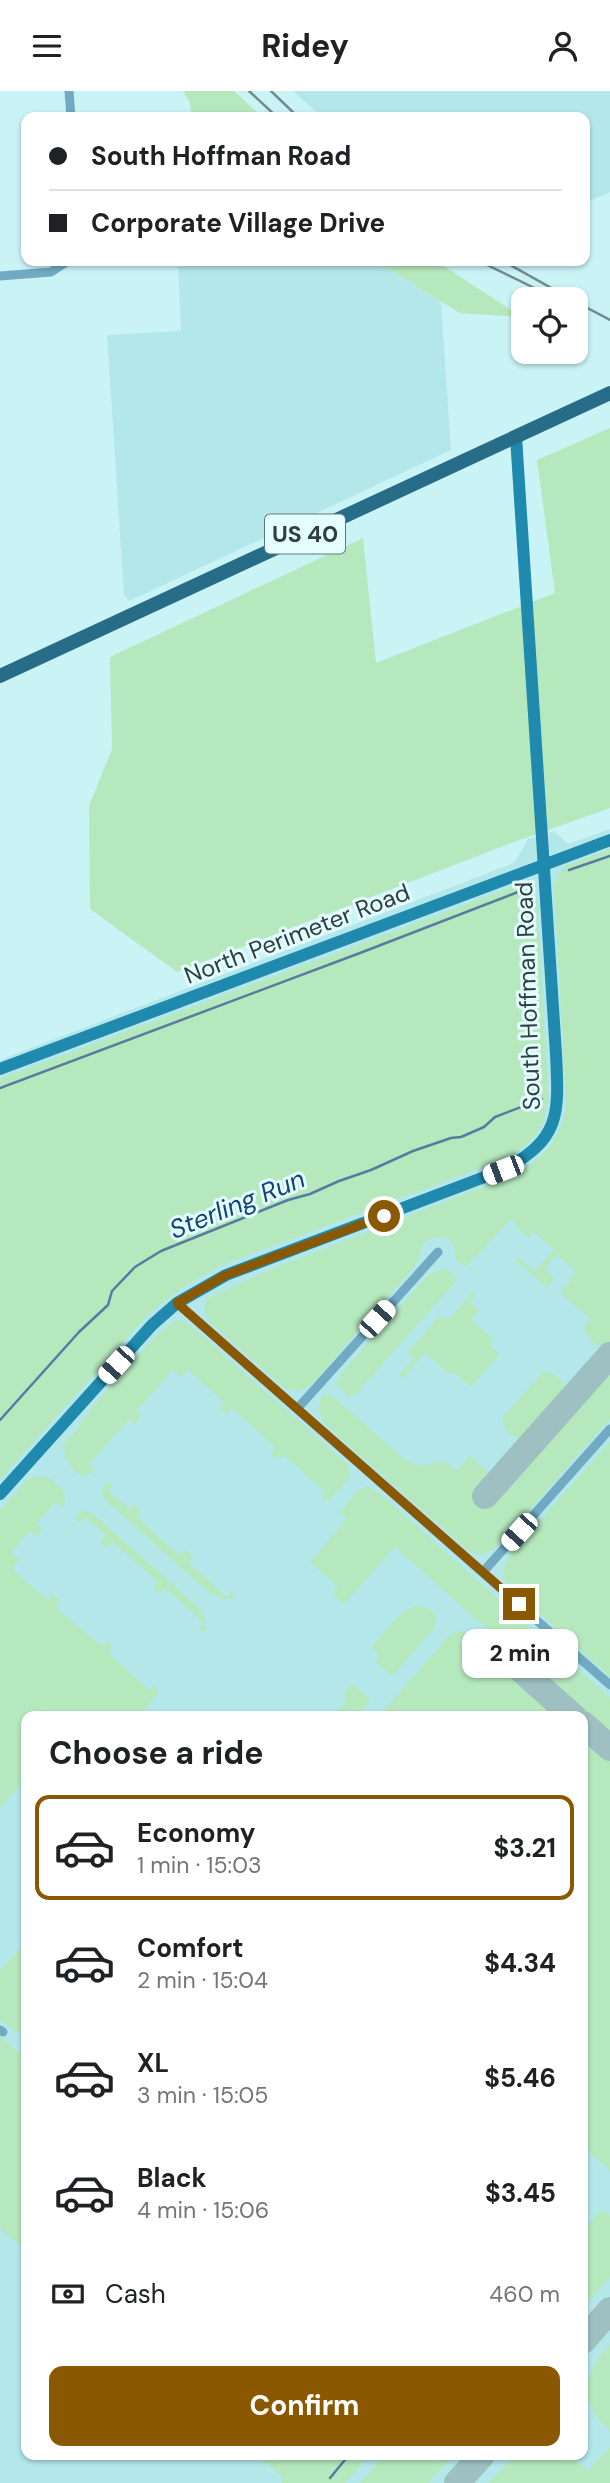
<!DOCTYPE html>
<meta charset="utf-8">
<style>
body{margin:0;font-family:"DM Sans",sans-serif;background:#f6f6f6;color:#202124;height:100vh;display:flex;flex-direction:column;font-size:26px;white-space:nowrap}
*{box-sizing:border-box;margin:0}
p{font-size:23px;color:#757577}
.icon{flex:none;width:38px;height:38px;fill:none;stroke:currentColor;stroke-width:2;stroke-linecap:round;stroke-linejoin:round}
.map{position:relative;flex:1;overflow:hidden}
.side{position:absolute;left:21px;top:1620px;width:567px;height:749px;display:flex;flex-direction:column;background:#fff;border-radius:14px;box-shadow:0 2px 5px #0004}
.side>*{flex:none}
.guide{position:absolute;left:21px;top:21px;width:569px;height:154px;border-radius:14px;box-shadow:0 2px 5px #0004;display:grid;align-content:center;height:154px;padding:0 28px;background:#fff}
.buttons{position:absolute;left:511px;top:196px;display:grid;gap:14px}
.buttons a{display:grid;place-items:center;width:77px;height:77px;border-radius:14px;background:#fff;box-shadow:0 2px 5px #0004;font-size:35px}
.end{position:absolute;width:32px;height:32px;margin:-16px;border:9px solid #8a5801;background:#fff;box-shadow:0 0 0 4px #fff}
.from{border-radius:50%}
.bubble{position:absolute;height:49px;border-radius:14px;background:#fff;box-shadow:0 2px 5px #0004;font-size:23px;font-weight:700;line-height:49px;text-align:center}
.car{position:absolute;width:21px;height:42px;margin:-21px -10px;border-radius:9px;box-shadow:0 0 5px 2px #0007;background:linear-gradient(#fff 24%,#345 0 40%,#fff 0 76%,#345 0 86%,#fff 0)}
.guide b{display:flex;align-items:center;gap:24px;height:66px;font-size:26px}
.guide b+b{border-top:2px solid #e0e0e0}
.guide i{width:18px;height:18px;background:#202124}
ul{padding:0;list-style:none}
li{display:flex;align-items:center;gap:21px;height:105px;margin:0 14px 10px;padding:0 14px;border:4px solid transparent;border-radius:14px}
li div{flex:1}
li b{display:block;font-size:26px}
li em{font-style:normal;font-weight:700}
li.current{border-color:#8a5801}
li>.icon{width:63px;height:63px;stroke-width:1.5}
h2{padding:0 28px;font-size:32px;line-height:84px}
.pay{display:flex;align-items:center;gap:18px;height:77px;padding:0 28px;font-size:26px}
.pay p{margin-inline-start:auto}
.primary-button{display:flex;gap:14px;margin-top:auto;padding:14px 28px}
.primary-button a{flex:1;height:80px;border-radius:14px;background:#8a5801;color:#fff;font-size:28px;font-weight:700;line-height:80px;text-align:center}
header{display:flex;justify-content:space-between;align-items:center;height:91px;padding:0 28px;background:#fff;font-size:32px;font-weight:700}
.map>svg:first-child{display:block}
.built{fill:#b4e7ea;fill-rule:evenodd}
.green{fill:#b5e8bd}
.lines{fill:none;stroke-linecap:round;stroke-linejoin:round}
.stream{stroke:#577ba2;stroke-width:2.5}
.taxiway{stroke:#9ec0c2;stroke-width:26}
.street{stroke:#70aac3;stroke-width:9}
.secondary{stroke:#1f89ae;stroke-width:12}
.primary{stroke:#286d87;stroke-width:14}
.rail{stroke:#728c8e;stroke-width:2.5}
.route{stroke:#8a5801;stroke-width:9}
.labels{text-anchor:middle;stroke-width:6;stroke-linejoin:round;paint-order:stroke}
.shield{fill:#e4fdff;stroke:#657879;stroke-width:2}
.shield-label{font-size:23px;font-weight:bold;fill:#2f3f40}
.street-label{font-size:24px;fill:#2f3f40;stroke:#e4fdff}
.water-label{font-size:26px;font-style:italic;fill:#154377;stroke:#e4fdff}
</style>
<header><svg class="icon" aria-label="menu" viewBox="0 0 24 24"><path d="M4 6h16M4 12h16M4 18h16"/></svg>Ridey<svg class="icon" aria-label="person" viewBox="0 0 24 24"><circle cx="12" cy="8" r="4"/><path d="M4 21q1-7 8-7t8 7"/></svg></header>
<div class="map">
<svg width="610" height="2392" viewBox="0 0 610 2392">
<rect width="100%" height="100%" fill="#caf3f6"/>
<path class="built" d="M293 0H610V101L585 112 584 26H322Z
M178 170H375L441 211 451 359 129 510 124 504 107 244 181 240Z
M610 738V2392H0V969L514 772 528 748 554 740 568 753ZM26 1626H583V2364H26Z"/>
<path class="green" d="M183 0H234L262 26H191L190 12Z
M375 170H436L522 226 460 222Z
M610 337V717L506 754 177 881 90 818 89 715 112 658 110 566 363 447 376 572 555 502 537 369Z
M610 758V1253L606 1257C593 1255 587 1248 584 1235L590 1228 560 1201 571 1189 570 1187 575 1180 557 1164 545 1177 555 1187 547 1197 515 1169 518 1166 535 1180 554 1159 534 1141 528 1147 515 1134 517 1131 513 1128 509 1130 466 1176 456 1169C456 1163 456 1157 453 1152 446 1143 430 1144 423 1153 419 1159 420 1168 416 1174L312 1293 299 1300 285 1297 211 1232 204 1220 206 1208 257 1184 513 1084C542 1070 560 1049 566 1017L554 793 565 775Z
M518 794 532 799 537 808 548 1003C547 1034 533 1053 507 1067L232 1170C198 1185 169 1204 142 1230L0 1388V988Z
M444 1178 453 1183 456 1190 355 1304 347 1305 337 1293 340 1284 426 1186 436 1180Z
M474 1200 476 1204 470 1211 480 1220 471 1228 493 1248 490 1254 500 1264 471 1296 454 1281 451 1284 425 1262 403 1287 399 1284 413 1269 408 1261 440 1224 448 1229Z
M175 1229 183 1230 193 1237 348 1374 349 1386 330 1409 322 1408 321 1407 325 1401 284 1364 278 1369 271 1363 276 1357 232 1317 226 1323 219 1317 224 1311 188 1279 182 1286 173 1279 136 1320 141 1326 135 1333 129 1328 89 1373 95 1379 87 1384 79 1383C66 1373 59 1360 69 1345L71 1346C100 1304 136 1262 175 1229Z
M610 1276V1328L498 1455C488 1464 477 1466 467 1458L324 1332 318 1319 321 1306 326 1303 331 1304 404 1368 419 1375 445 1370 456 1380 470 1365 493 1385 478 1402 489 1413Z
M543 1281C558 1282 564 1289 567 1303L526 1349C511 1346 505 1344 502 1327Z
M610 1351V1586L509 1495C499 1481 504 1472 514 1459Z
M41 1385 49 1387 64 1400 65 1413 62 1416 55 1411 37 1432 43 1438 36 1445 30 1440 11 1461 19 1469 12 1478 48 1509 53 1504 60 1509 55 1516 101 1555 106 1550 113 1556 108 1562 149 1599 155 1594 158 1603 138 1626H26V1687L0 1717V1420L27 1388Z
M106 1390 113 1394 108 1400 129 1418 134 1413 141 1419 136 1425 180 1465 186 1459 193 1466 188 1472 227 1506 233 1500 235 1507 223 1508 211 1503 106 1410 101 1400Z
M367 1395 378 1401 610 1607V1647L395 1456 344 1513 332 1503 338 1496 310 1471 347 1428 340 1421 358 1399Z
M81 1420 92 1422 198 1516 204 1524 206 1539 203 1541 199 1538 204 1532 165 1497 160 1503 153 1497 158 1491 113 1451 107 1457 100 1450 106 1445 85 1426 79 1432 75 1428V1425Z
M418 1515C432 1516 439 1524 435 1537L392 1585 375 1571 380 1564 371 1557C384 1543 398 1518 418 1515Z
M459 1539 473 1547 562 1626H378L450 1544Z
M352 1593 371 1609 356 1626H338L335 1623 346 1610 343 1604Z
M583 1645 610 1669V2080L583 2055Z
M26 1851V1947H25L0 1929V1880Z
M0 1945 26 1968V2160L0 2137Z
M602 2118 610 2125V2186L583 2216V2140Z
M610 2253V2340C577 2310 583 2284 610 2253Z
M610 2356V2392H488L516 2364H568L588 2380Z
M257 2364H370L345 2392H282L283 2387Z
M385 2364H453L428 2392H360Z"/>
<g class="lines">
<path class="stream" d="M569 779 610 765
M0 997 360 862 518 801
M0 1329 79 1241 108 1214 112 1200 135 1176 161 1160 288 1109 310 1103 339 1090 371 1079 413 1060 451 1047 461 1046 484 1036 495 1026 542 1008
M330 2387 349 2364"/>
<path class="taxiway" d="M485 1405 610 1264
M503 1563 574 1626
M583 1633 610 1657
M583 2250 610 2219
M457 2392 482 2364"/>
<path class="street" d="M69 0 71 26
M0 185 51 181 68 170
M177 1212 610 1594
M297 1318 438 1161
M483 1481 610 1338
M0 1939 3 1941"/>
<path class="secondary" d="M0 978 610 749
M0 1403 152 1234 177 1212 226 1184 503 1079C561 1048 559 1023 556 963L516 346"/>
<path class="primary" d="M0 585 610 302"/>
<path class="rail" d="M249 0 277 26
M271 0 298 26
M479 170 557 208
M503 170 571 208
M576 211 610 229"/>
</g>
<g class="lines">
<path class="route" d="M384 1125 226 1184 177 1212 519 1513"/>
</g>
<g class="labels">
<rect class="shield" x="265" y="423.5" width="80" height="39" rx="5"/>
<g class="shield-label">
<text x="305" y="451">US 40</text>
</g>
<g class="street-label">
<text transform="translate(297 843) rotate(-21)" y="8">North Perimeter Road</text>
<text transform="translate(528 905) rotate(-92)" y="8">South Hoffman Road</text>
</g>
<g class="water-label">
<text transform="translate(237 1113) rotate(-22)" y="9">Sterling Run</text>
</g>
</g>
</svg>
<div class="buttons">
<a><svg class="icon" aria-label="locate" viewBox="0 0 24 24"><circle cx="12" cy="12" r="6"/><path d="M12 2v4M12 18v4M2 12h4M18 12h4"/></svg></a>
</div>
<i class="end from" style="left:384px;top:1125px"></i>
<i class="end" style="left:519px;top:1513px"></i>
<div class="bubble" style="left:462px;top:1538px;width:116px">2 min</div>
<i class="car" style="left:503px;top:1079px;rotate:249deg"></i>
<i class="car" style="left:377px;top:1228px;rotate:42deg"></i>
<i class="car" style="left:116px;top:1274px;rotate:222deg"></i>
<i class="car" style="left:519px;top:1441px;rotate:222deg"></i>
<div class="guide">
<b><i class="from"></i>South Hoffman Road</b>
<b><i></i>Corporate Village Drive</b>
</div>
<section class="side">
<h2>Choose a ride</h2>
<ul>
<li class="current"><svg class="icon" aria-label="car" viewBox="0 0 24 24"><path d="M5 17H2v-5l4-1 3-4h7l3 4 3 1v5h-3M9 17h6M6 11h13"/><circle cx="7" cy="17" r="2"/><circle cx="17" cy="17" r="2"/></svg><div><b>Economy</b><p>1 min · 15:03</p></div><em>$3.21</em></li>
<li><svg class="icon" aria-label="car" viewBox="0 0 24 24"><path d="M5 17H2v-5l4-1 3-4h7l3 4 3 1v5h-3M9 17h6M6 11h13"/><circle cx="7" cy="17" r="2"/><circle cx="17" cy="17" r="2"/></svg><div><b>Comfort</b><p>2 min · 15:04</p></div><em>$4.34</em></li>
<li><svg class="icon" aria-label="car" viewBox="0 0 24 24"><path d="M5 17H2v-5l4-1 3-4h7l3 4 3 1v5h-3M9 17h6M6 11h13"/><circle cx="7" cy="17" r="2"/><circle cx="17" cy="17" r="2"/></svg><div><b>XL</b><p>3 min · 15:05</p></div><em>$5.46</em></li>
<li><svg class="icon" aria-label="car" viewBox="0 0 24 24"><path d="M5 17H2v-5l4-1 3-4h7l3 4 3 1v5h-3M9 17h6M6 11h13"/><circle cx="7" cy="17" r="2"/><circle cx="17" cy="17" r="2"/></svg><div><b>Black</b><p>4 min · 15:06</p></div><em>$3.45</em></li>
</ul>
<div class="pay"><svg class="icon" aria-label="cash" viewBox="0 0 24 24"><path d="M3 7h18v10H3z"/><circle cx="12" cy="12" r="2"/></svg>Cash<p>460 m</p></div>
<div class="primary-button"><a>Confirm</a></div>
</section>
</div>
